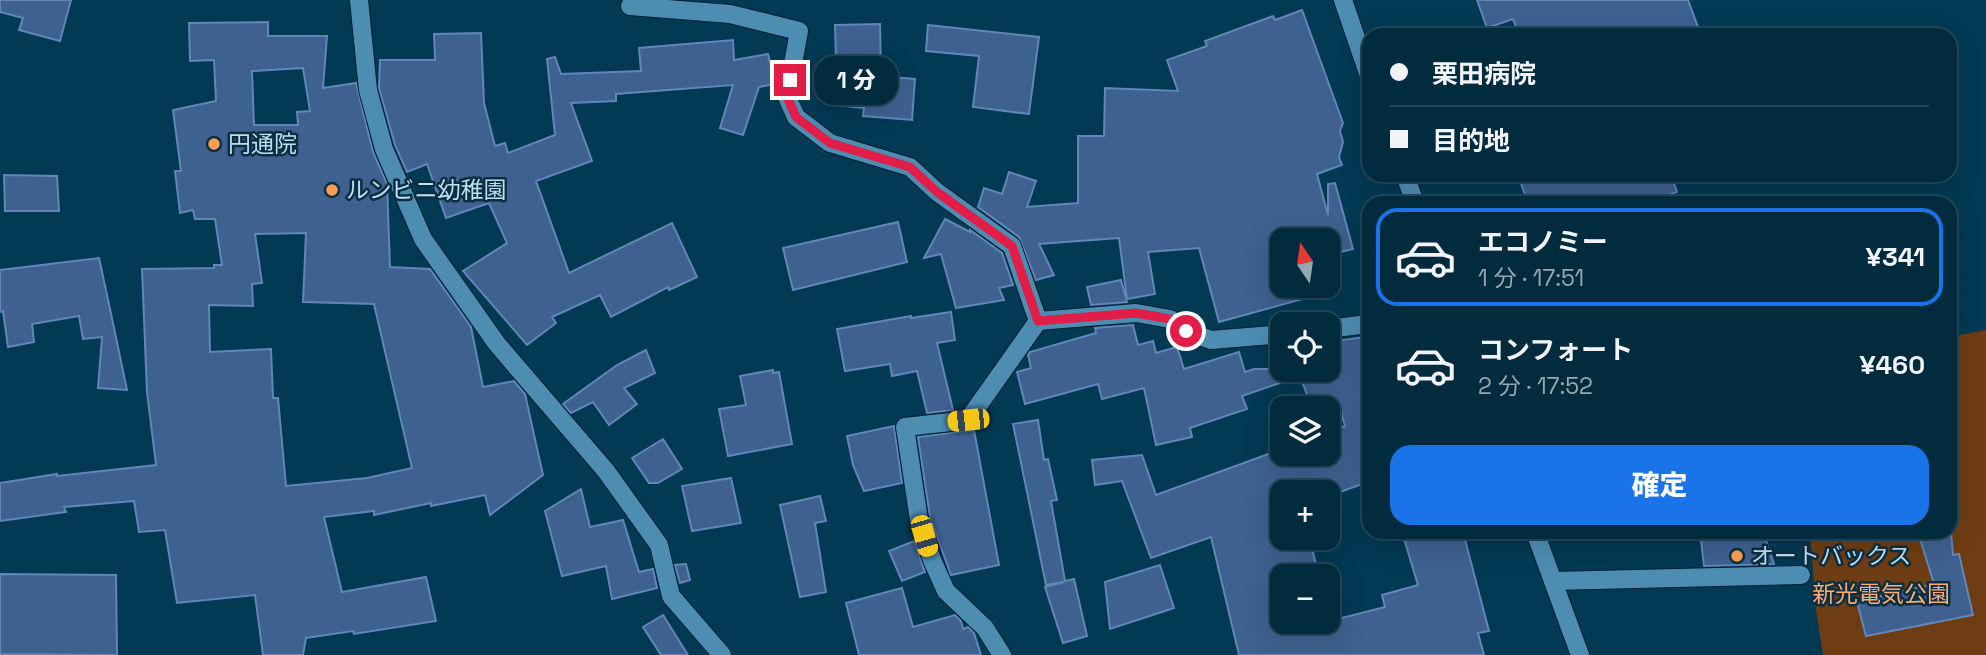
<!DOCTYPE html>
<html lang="ja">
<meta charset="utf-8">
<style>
body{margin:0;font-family:"Space Grotesk","Noto Sans JP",sans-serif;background:#103749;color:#f1f3f6;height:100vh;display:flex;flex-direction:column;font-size:26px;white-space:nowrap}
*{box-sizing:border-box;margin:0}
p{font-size:23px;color:#96a7b0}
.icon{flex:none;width:38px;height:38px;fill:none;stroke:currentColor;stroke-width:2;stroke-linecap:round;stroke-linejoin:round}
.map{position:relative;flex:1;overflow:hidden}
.panel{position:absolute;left:1362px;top:196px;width:595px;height:343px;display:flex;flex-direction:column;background:#022b3e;border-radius:21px;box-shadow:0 7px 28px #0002,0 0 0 2px #234758}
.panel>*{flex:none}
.guide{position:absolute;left:1362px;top:28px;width:595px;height:154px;border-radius:21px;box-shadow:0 7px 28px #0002,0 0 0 2px #234758;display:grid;align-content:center;height:154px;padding:0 28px;background:#022b3e}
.needle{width:46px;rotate:347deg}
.controls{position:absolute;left:1270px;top:228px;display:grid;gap:14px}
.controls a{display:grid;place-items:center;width:70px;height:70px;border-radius:14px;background:#022b3e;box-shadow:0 7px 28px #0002,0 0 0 2px #234758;font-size:35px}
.end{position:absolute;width:32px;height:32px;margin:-16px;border:9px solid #e11d48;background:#fff;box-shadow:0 0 0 4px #fff}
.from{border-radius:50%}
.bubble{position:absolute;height:49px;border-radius:21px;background:#022b3e;box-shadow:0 7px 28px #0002,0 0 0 2px #234758;font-size:23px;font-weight:800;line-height:49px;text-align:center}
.car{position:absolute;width:21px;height:42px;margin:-21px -10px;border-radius:9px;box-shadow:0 0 5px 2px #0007;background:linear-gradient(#f5c518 24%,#345 0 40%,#f5c518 0 76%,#345 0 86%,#f5c518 0)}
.guide b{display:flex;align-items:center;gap:24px;height:66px;font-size:26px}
.guide b+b{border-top:2px solid #234758}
.guide i{width:18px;height:18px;background:#f1f3f6}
ul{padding:12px 0 0;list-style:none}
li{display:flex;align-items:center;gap:21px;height:98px;margin:0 14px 10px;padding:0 14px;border:4px solid transparent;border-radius:21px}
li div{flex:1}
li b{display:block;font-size:26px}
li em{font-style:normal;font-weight:800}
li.selected{border-color:#1a73e8}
li>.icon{width:63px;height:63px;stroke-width:1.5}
.primary-button{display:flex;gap:14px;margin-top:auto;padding:14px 28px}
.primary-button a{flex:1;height:80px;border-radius:21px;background:#1a73e8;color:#fff;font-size:28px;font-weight:800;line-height:80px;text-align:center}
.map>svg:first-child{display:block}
.green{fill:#6f3d13}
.building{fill:#3e6190;stroke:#6186b7;stroke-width:2;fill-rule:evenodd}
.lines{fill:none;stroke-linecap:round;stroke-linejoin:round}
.minor-casing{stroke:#001f31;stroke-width:20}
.tertiary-casing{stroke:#001f31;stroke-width:20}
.minor{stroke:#4d8db2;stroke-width:18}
.tertiary{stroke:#4d8db2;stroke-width:18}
.route{stroke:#e11d48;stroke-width:9}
.poi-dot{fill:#fc9d54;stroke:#0b2e41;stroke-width:2.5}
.labels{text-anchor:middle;stroke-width:5;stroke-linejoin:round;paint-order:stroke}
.poi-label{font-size:23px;fill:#bfdef2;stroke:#0b2e41;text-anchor:start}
.park-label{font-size:23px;fill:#feae74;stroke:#0b2e41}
</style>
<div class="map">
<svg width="1986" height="655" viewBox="0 0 1986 655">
<rect width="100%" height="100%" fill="#023953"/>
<path class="green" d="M1986 330V655H1823L1816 610 1810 532H1950V337Z"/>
<path class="building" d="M0 0H71L60 41 19 30 23 18 0 12Z
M1477 0H1688L1701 35H1519L1513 19 1487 28Z
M1302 10 1343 123 1340 131 1343 142 1339 157 1342 165 1317 174 1328 215V184L1335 183 1353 249 1328 255V240H1283V285H1327L1328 292 1219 322 1199 248 1148 252 1155 294 1127 299 1119 238 1039 244 1054 275 1036 280 1019 237 978 207 984 188 1002 194 1009 172 1036 181 1027 207 1078 203V136H1104L1105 88 1178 91 1167 60 1207 46 1205 41 1273 16 1275 20Z
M268 22V36H327L323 88 356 83 373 152 387 184 390 267 430 269 471 327 483 387 514 381 525 394 543 475 490 515 485 495 431 506V503L374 515V511L324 517 342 592 426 577 436 621 354 634 353 631 306 638 303 655H263L255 595 177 603 165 530 139 532 134 501 64 507 66 512 0 521V483L57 474V476L156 465 147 392 142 269 214 268V265H222L215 219H195L193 210 180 213 175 171H181L173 110 216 101 214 60 190 61 189 23ZM303 68 310 111 297 112 298 125H254L252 71ZM306 233 303 302 374 304 412 468 367 478 286 486 278 398H273L271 349 210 352 209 305 253 306 252 284 262 283 255 234Z
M880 24 881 76 915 79 912 120 863 116 864 108 835 105 839 60H836L835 25Z
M928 25 1039 37 1029 114 973 107 979 56 926 51Z
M481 33 484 103 495 146 505 143 508 153 555 135 547 59 555 57 561 74 641 71 639 48 733 40 734 60 768 54 775 84 759 87 743 135 720 128 733 85 616 94V101L571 103 592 161 536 181 569 273 672 223 697 277 669 290 668 287 611 317 600 295 552 317 556 323 527 345 463 271 507 243 489 203 446 218 427 164 407 172 395 145 379 88 380 60H435L434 34Z
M4 175 57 176 59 211H5Z
M1518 175H1671L1677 192 1647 203H1528Z
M945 219 970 232V230L1002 253 1013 285 999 288 1004 300 956 308 941 254 924 258Z
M898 222 907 262 793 290 783 248Z
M99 258 110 309 127 390 98 388 102 337 83 339 79 316 32 324 34 342 8 347 3 311 0 312V270Z
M1121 280 1127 302 1091 305 1087 287Z
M951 312 955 340 937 343 953 410 927 413 917 371 892 376 890 364 845 371 837 329 911 316V318Z
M1133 325 1138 345 1153 341 1156 353 1177 347 1184 369 1239 352 1245 372 1254 369H1328V342L1364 337 1368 350V482L1340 492H1283V537H1309L1319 576H1283V621H1330L1385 607 1382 595 1418 585 1402 532H1463L1489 631 1478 633 1484 655H1239L1211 537 1151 558 1122 481 1095 485 1092 460 1142 455 1156 495 1271 453H1328V432L1345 426 1339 405 1312 408 1300 376 1242 396 1247 409 1190 428 1192 437 1156 445 1144 388 1102 399 1098 384 1025 404 1017 372 1031 368 1028 355 1030 352 1096 333 1095 328Z
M646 350 655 373 624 388 637 404 609 425 593 402 571 413 563 404 617 365Z
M773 370V373L779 372 792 444 728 456 719 409 746 405 740 376Z
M1038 420 1044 460 1048 459 1057 500 1051 501 1065 581 1074 579 1087 636 1063 643 1045 587 1064 582 1046 585 1013 424Z
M894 426 902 483 864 491 853 465 847 436Z
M974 430 999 565 951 575 930 517 918 437Z
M663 439 682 469 658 483H649L632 458Z
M731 478 741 523 692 531 682 486Z
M581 489 590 527 623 520 639 572 653 569 657 588 612 599 606 566 562 576 545 511Z
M820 496 826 521 815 523 826 592 800 597 780 505Z
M1700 532H1763L1774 564 1704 566Z
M1918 532H1951L1953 555 1959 554 1973 615 1866 636 1857 602 1934 584Z
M914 541 925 572 902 581 889 551Z
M686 564 690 580 680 583 675 565Z
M1160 565 1174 608 1110 629 1105 582Z
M0 574 116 575 117 655 0 654Z
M902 588 913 627 955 615 961 621 963 629 968 627 974 633 981 655H859L846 603Z
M663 615 688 655H661L643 627Z"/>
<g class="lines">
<defs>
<path id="minor" d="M359 0 368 90 384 149 423 239 497 344 606 471 659 545 671 596 722 655
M630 6 730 14 799 31 787 97 796 117 830 143 910 167 937 192 1012 246 1038 321 1136 313 1170 319 1186 331 1211 340 1283 334
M1328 329 1368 324
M1553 581 1801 575
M1002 655 985 628 946 591 932 560 919 520 905 427 968 420 1038 321"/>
<path id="tertiary" d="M1343 0 1368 73
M1405 175 1415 203
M1535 532 1580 655"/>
</defs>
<use href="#minor" class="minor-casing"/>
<use href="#tertiary" class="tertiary-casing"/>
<use href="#minor" class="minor"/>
<use href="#tertiary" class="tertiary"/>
</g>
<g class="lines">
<path class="route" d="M790 80 787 97 796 117 830 143 910 167 937 192 1012 246 1038 321 1136 313 1170 319 1186 331"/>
</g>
<g class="poi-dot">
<circle cx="214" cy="144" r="7"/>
<circle cx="332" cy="190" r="7"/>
<circle cx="1737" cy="556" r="7"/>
</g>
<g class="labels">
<g class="poi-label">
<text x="228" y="152">円通院</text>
<text x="346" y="198">ルンビニ幼稚園</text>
<text x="1751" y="564">オートバックス</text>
</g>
<g class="park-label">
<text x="1881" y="602">新光電気公園</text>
</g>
</g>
</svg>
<div class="controls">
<a><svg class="needle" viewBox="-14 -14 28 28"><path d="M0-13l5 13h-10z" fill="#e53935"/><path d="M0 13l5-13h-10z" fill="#96a7b0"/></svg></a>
<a><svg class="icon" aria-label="locate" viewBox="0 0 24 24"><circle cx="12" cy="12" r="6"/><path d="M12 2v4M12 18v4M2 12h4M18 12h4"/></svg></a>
<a><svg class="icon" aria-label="layers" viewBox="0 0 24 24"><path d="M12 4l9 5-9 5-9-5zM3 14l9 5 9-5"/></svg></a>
<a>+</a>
<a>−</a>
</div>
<i class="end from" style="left:1186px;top:331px"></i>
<i class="end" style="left:790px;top:80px"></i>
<div class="bubble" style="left:814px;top:56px;width:84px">1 分</div>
<i class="car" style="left:968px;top:420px;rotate:264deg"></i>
<i class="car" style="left:924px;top:536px;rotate:164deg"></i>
<div class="guide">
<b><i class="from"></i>栗田病院</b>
<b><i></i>目的地</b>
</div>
<section class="panel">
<ul>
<li class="selected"><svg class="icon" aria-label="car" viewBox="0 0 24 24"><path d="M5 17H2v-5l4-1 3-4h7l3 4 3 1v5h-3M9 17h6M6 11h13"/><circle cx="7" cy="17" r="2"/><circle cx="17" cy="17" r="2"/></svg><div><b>エコノミー</b><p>1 分 · 17:51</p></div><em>¥341</em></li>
<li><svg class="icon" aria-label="car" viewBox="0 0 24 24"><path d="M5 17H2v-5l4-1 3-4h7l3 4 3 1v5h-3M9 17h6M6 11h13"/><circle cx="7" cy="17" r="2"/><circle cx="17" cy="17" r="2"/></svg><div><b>コンフォート</b><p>2 分 · 17:52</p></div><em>¥460</em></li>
</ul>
<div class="primary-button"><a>確定</a></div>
</section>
</div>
